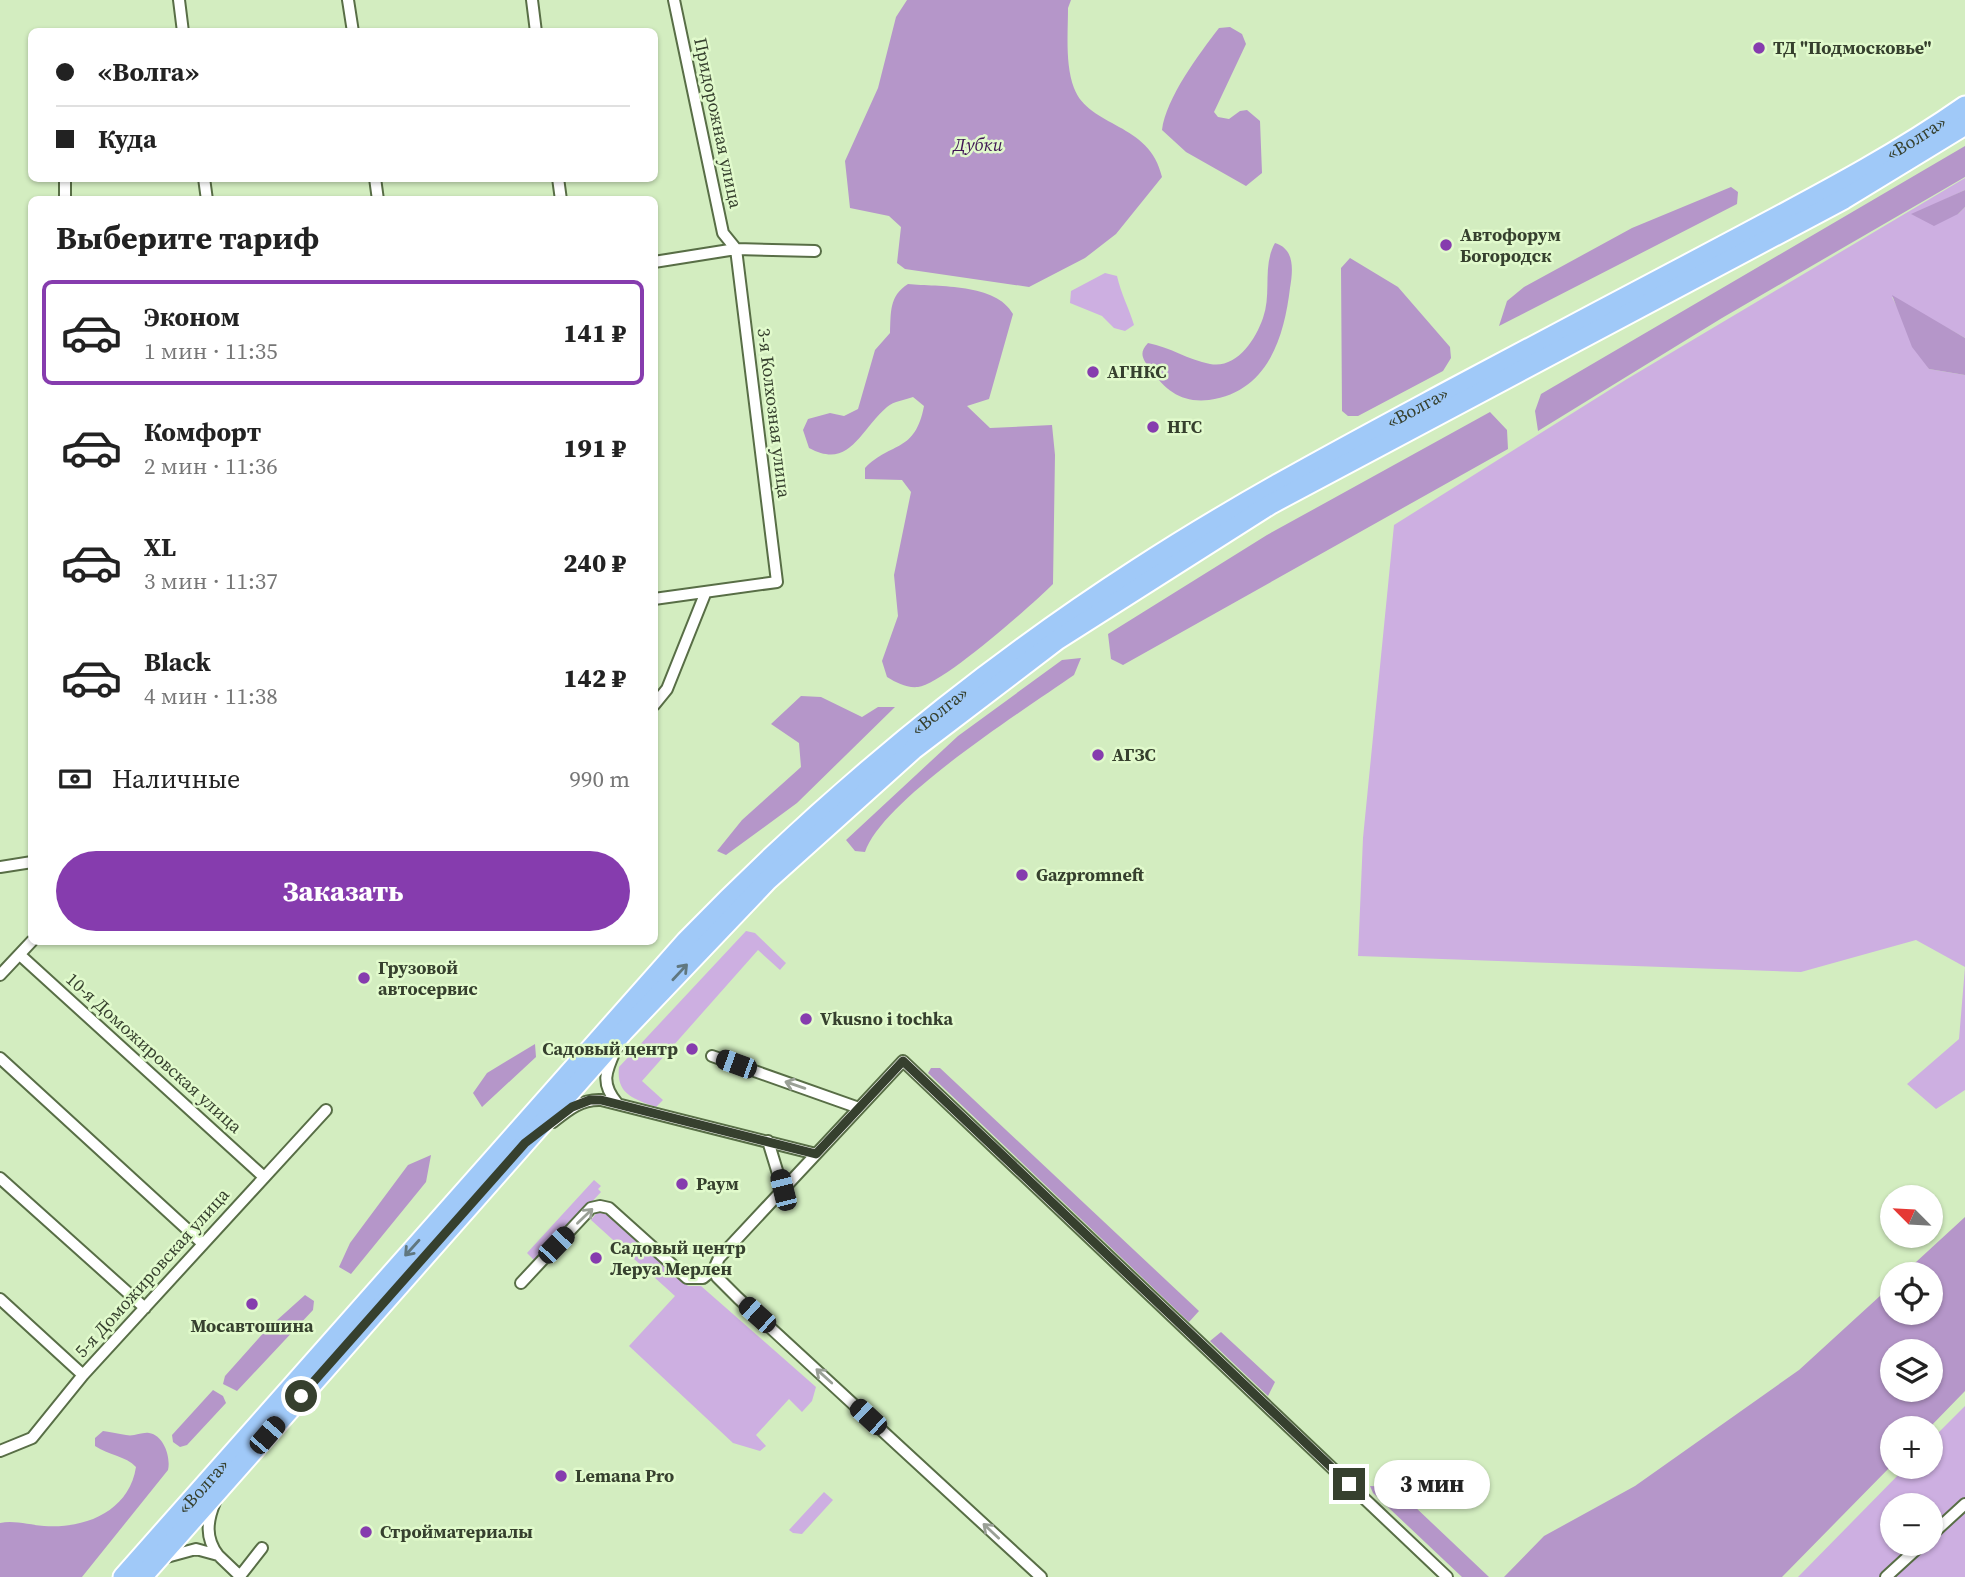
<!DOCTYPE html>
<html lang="ru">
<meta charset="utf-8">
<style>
body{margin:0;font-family:"Source Serif 4",serif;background:#f2f2f2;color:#222;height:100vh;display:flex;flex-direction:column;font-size:26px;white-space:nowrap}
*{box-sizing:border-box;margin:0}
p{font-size:23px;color:#767676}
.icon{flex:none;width:38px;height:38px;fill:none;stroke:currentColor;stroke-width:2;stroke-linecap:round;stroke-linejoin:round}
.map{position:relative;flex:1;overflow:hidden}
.details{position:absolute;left:28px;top:196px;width:630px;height:749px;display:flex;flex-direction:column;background:#fff;border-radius:10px;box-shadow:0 2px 5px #0004}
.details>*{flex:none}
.top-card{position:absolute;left:28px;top:28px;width:630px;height:154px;border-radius:10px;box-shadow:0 2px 5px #0004;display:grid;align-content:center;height:154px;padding:0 28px;background:#fff}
.needle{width:46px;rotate:294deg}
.controls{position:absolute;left:1880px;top:1185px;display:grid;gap:14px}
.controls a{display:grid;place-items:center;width:63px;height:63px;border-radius:50%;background:#fff;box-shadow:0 2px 5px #0004;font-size:35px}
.end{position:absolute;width:32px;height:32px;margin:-16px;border:9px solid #36402e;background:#fff;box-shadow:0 0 0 4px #fff}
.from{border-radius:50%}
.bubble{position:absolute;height:49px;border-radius:24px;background:#fff;box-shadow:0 2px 5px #0004;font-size:23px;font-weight:800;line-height:49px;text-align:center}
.car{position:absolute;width:21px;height:42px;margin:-21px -10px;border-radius:9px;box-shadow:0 0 5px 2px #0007;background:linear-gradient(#222 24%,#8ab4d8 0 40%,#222 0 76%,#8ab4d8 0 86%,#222 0)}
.top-card b{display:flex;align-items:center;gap:24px;height:66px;font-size:26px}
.top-card b+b{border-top:2px solid #e0e0e0}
.top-card i{width:18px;height:18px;background:#222}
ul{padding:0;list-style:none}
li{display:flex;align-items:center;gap:21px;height:105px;margin:0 14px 10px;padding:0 14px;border:4px solid transparent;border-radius:10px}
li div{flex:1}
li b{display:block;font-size:26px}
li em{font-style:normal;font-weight:800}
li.selected{border-color:#863cae}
li>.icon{width:63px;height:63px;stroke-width:1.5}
h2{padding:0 28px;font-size:32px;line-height:84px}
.pay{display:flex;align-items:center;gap:18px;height:77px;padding:0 28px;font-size:26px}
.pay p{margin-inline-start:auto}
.cta{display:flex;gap:14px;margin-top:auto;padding:14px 28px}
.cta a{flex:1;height:80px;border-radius:42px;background:#863cae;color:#fff;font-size:28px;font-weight:800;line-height:80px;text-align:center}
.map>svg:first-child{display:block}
.green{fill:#cdafe1;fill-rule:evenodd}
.forest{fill:#b596c9;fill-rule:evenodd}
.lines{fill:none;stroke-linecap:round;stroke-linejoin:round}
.street-casing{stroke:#586e46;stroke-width:14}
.highway-casing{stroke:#fff;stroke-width:23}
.street{stroke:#fff;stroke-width:10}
.highway{stroke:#a0c9f8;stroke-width:19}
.oneway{stroke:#60777f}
.oneway2{stroke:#9aa096}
.route{stroke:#36402e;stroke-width:9}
.poi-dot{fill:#863cae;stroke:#e1facc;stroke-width:2.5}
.labels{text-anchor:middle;stroke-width:5;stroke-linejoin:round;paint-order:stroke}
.poi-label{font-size:18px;font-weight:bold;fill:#36402e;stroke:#e1facc;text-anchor:start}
.street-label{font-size:18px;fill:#36402e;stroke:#e1facc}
.park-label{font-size:18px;font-style:italic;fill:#3f1654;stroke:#e1facc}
</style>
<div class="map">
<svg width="1965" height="1577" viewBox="0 0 1965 1577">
<rect width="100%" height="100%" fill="#d3edc0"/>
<path class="green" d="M1965 178V190L1912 215 1958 214 1965 207V338L1892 297 1929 369 1965 375V1090L1936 1109 1907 1084 1959 1039 1965 967 1916 940 1801 972 1358 956 1363 838 1394 525 1627 379Z
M1105 273 1117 276C1121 294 1129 308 1134 325L1125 331 1114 328 1102 316 1070 303 1071 291Z
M746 931 755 933 786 963 780 970 758 950 642 1081 663 1100 656 1107C633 1099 616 1094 619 1067Z
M594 1180 601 1186 598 1189 601 1192 536 1262 527 1253Z
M598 1211 606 1213 688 1286H701L816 1387 812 1401 802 1412 789 1399 756 1435 766 1446 760 1451 733 1443 629 1346 675 1296 591 1220Z
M1965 1406V1577H1798L1906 1467 1930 1466V1441ZM1892 1505H1930V1544H1892Z
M824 1492 833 1500 802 1534 793 1533 789 1530Z"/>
<path class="forest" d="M907 0H1071L1068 8C1068 33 1065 64 1074 88 1089 128 1150 122 1162 177L1116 234 1085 258 1029 287 905 269 897 263 901 227 889 216 850 208 845 161 878 88 896 17Z
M1230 27 1242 34 1246 44 1214 112 1218 117 1229 119 1240 111 1247 110 1260 121 1262 173 1246 186 1186 152 1162 130C1166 98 1199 54 1219 28Z
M1965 146V177L1722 318 1538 431 1535 411 1541 394Z
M1731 187 1738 192 1737 204 1499 326 1507 301 1524 287 1632 228Z
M1965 190V207L1958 214 1934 226 1911 214Z
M1275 243C1295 249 1293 270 1290 288 1284 339 1267 392 1209 400 1182 403 1166 391 1151 370 1143 360 1138 353 1148 343 1170 347 1188 360 1210 364 1236 369 1255 341 1263 318 1272 293 1262 266 1275 243Z
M1350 258 1398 287 1450 347 1451 358 1443 371 1358 416H1348L1342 411 1341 268Z
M908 284C939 287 996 283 1013 314L989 399 967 406 990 428 1052 425 1055 455 1053 584C1033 604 942 685 918 687 906 688 897 683 887 677L882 661 898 616 894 575 911 492 902 480 865 479V468C892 441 915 453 924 406L913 397C905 400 894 401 887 407 859 431 850 470 809 448L803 430 808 419 830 413 844 416 858 409 875 350 890 333C891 312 889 296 908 284Z
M1892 295 1965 338V375L1929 369 1912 347Z
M1490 412 1507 430 1508 449 1123 665 1111 659 1108 634 1267 535Z
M1081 658 1074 675C1024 710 883 799 865 852L855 851 846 840 958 736 1062 660Z
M801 696 821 697 862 717 878 707H895L797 803 726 855 717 851 742 820 801 767 799 743 771 724Z
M535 1044 536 1057 482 1107 473 1093 487 1073Z
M931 1068H940L1199 1311 1189 1322 928 1073Z
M431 1155 426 1182 351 1274 339 1267 350 1243 408 1165Z
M1965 1217V1391L1929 1428H1892V1465L1782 1577H1504L1544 1536 1635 1486 1799 1370 1892 1285V1312H1930V1274H1903ZM1892 1351H1930V1390H1892Z
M305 1295 314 1301 313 1310 237 1391 223 1384 225 1376 266 1330Z
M1221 1332 1275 1382 1268 1396 1210 1341Z
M213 1390 223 1396 226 1403 187 1445 180 1447 173 1442 172 1435Z
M103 1431C112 1432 118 1434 126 1435 134 1437 141 1432 149 1433 164 1435 171 1458 168 1470L82 1577H0V1523C14 1520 30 1525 44 1526 84 1529 129 1512 136 1467 126 1456 108 1455 95 1446V1438Z
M1370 1486 1394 1487 1489 1577H1462L1373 1493Z"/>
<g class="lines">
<defs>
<path id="street" d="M179 0 183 32
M348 0 353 32
M532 0 536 32
M204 178 207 200
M375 178 378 200
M558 178 561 200
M65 200V178
M654 262 736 249 815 251
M654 599 777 582 736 249 723 233 674 0
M654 705 667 689 705 594
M0 867 32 862
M20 955 264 1177
M0 975 32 941
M616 1049C606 1071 600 1083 617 1103
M712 1056 859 1108
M0 1058 201 1242
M553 1122C568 1110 581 1099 601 1100L816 1154
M768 1141 783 1190
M0 1178 145 1308
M521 1283 591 1208 600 1206 609 1208 687 1278H703L714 1269
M0 1299 83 1375
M0 1451 32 1438 83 1375 326 1110
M1930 1536 1965 1504
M218 1555 240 1576 262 1548
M163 1558 196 1549 218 1555C205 1538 207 1521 215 1502
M1041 1577 738 1298 717 1277 714 1269 719 1258 903 1061 1447 1577
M1886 1577 1922 1544"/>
<g id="highway">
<path id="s1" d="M123 1577 686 941C822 801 973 675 1137 569 1238 503 1346 446 1452 389 1549 337 1648 286 1745 234 1820 194 1895 155 1965 106"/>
<path d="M142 1577 624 1031 767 881 914 749 1057 640 1271 504 1844 199 1965 125"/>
</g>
</defs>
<use href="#street" class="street-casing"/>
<use href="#highway" class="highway-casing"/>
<use href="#street" class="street"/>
<use href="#highway" class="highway"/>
</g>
<defs><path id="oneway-shaft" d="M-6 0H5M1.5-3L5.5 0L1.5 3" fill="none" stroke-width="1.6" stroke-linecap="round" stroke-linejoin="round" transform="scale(1.75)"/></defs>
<g class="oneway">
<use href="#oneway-shaft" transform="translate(680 972) rotate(-47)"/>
<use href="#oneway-shaft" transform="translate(412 1248) rotate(132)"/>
</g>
<g class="oneway2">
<use href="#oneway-shaft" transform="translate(795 1085) rotate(-161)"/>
<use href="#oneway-shaft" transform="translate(585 1216) rotate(-44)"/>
<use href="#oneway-shaft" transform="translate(824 1376) rotate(-138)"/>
<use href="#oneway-shaft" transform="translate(991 1531) rotate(-137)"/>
</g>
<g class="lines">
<path class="route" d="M301 1396 525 1143 572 1107 590 1100H601L816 1154 903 1061 1349 1484"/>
</g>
<g class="poi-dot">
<circle cx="1759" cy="48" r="7"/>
<circle cx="1446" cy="245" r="7"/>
<circle cx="1093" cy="372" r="7"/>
<circle cx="1153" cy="427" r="7"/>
<circle cx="1098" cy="755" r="7"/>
<circle cx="1022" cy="875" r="7"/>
<circle cx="364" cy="978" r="7"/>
<circle cx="806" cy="1019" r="7"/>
<circle cx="692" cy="1049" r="7"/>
<circle cx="682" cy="1184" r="7"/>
<circle cx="596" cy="1258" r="7"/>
<circle cx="252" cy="1304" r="7"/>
<circle cx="561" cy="1476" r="7"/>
<circle cx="366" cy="1532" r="7"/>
</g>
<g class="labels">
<g class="poi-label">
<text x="1773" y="54">ТД "Подмосковье"</text>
<text x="1460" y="241">Автофорум<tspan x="1460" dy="21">Богородск</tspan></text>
<text x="1107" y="378">АГНКС</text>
<text x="1167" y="433">НГС</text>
<text x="1112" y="761">АГЗС</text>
<text x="1036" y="881">Gazpromneft</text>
<text x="378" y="974">Грузовой<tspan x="378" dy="21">автосервис</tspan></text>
<text x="820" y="1025">Vkusno i tochka</text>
<text x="678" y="1055" text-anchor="end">Садовый центр</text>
<text x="696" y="1190">Раум</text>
<text x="610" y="1254">Садовый центр<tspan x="610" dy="21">Леруа Мерлен</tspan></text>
<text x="252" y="1332" text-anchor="middle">Мосавтошина</text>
<text x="575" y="1482">Lemana Pro</text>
<text x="380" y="1538">Стройматериалы</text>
</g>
<g class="street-label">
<text transform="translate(718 123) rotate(78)" y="6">Придорожная улица</text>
<text dy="6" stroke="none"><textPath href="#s1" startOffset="2326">«Волга»</textPath></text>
<text dy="6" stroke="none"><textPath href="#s1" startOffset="1759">«Волга»</textPath></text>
<text transform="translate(774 413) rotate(83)" y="6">3-я Колхозная улица</text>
<text dy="6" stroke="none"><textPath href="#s1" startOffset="1192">«Волга»</textPath></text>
<text transform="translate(154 1053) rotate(42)" y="6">10-я Доможировская улица</text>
<text transform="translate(152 1273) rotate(-48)" y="6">5-я Доможировская улица</text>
<text dy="6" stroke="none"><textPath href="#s1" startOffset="121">«Волга»</textPath></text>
</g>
<g class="park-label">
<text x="978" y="151">Дубки</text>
</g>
</g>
</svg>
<div class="controls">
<a><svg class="needle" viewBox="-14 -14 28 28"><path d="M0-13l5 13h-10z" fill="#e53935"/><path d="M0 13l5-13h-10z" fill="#767676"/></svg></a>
<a><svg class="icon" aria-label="locate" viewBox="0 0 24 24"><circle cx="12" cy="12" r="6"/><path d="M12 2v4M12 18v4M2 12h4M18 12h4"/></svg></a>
<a><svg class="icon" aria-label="layers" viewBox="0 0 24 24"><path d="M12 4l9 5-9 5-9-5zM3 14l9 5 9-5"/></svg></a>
<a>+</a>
<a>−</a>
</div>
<i class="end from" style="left:301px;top:1396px"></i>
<i class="end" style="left:1349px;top:1484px"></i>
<div class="bubble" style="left:1374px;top:1460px;width:116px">3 мин</div>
<i class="car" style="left:736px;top:1064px;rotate:290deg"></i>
<i class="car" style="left:783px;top:1190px;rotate:346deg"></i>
<i class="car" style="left:556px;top:1245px;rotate:44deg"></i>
<i class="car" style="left:757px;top:1315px;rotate:312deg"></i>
<i class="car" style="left:868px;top:1417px;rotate:313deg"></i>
<i class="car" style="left:267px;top:1435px;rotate:41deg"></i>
<div class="top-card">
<b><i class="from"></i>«Волга»</b>
<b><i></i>Куда</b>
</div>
<section class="details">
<h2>Выберите тариф</h2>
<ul>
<li class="selected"><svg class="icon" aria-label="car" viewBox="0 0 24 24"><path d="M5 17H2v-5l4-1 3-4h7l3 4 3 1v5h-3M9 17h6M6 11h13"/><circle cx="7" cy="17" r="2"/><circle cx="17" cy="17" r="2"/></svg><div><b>Эконом</b><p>1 мин · 11:35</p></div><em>141 ₽</em></li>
<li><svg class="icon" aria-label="car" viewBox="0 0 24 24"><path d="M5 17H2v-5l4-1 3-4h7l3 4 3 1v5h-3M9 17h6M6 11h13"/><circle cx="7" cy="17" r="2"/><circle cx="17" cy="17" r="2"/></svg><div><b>Комфорт</b><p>2 мин · 11:36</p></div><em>191 ₽</em></li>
<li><svg class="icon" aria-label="car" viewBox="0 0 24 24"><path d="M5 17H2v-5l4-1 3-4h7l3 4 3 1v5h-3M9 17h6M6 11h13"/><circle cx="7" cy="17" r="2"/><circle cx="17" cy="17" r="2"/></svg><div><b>XL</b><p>3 мин · 11:37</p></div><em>240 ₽</em></li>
<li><svg class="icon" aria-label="car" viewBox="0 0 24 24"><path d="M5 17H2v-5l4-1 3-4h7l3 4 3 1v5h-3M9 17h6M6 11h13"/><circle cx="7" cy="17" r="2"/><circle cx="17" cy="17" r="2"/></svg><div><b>Black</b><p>4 мин · 11:38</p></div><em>142 ₽</em></li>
</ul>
<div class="pay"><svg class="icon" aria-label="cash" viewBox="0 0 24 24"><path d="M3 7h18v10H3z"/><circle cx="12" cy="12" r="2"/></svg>Наличные<p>990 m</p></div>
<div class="cta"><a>Заказать</a></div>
</section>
</div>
